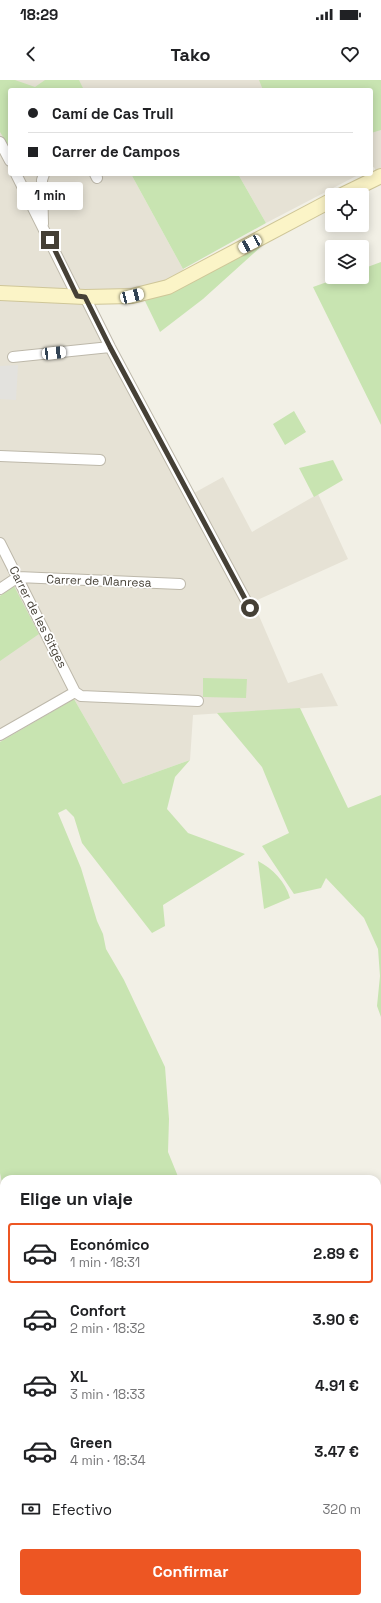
<!DOCTYPE html>
<html lang="es">
<meta charset="utf-8">
<style>
body{margin:0;font-family:"Space Grotesk",sans-serif;background:#f6f6f6;color:#202124;height:100vh;display:flex;flex-direction:column;font-size:15px;white-space:nowrap}
*{box-sizing:border-box;margin:0}
p{font-size:13px;color:#757577}
.icon{flex:none;width:22px;height:22px;fill:none;stroke:currentColor;stroke-width:2;stroke-linecap:round;stroke-linejoin:round}
.map{position:relative;flex:1;overflow:hidden}
.panel{position:absolute;left:0px;top:1095px;width:381px;height:428px;display:flex;flex-direction:column;background:#fff;border-radius:12px 12px 0 0;box-shadow:0 2px 10px #0003}
.panel>*{flex:none}
.top-card{position:absolute;left:8px;top:8px;width:365px;height:88px;border-radius:4px;box-shadow:0 2px 10px #0003;display:grid;align-content:center;height:88px;padding:0 20px;background:#fff}
.fabs{position:absolute;left:325px;top:108px;display:grid;gap:8px}
.fabs a{display:grid;place-items:center;width:44px;height:44px;border-radius:4px;background:#fff;box-shadow:0 2px 10px #0003;font-size:20px}
.end{position:absolute;width:18px;height:18px;margin:-9px;border:5px solid #454036;background:#fff;box-shadow:0 0 0 2px #fff}
.from{border-radius:50%}
.bubble{position:absolute;height:28px;border-radius:4px;background:#fff;box-shadow:0 2px 10px #0003;font-size:13px;font-weight:700;line-height:28px;text-align:center}
.car{position:absolute;width:12px;height:24px;margin:-12px -6px;border-radius:5px;box-shadow:0 0 3px 1px #0007;background:linear-gradient(#fff 24%,#345 0 40%,#fff 0 76%,#345 0 86%,#fff 0)}
.top-card b{display:flex;align-items:center;gap:14px;height:38px;font-size:15px}
.top-card b+b{border-top:1px solid #e0e0e0}
.top-card i{width:10px;height:10px;background:#202124}
ul{padding:0;list-style:none}
li{display:flex;align-items:center;gap:12px;height:60px;margin:0 8px 6px;padding:0 12px;border:2px solid transparent;border-radius:4px}
li div{flex:1}
li b{display:block;font-size:15px}
li em{font-style:normal;font-weight:700}
li.on{border-color:#ed5623}
li>.icon{width:36px;height:36px;stroke-width:1.5}
h2{padding:0 20px;font-size:18px;line-height:48px}
.pay{display:flex;align-items:center;gap:10px;height:44px;padding:0 20px;font-size:15px}
.pay p{margin-inline-start:auto}
.action{display:flex;gap:8px;margin-top:auto;padding:8px 20px}
.action a{flex:1;height:46px;border-radius:4px;background:#ed5623;color:#fff;font-size:16px;font-weight:700;line-height:46px;text-align:center}
.status{display:flex;justify-content:space-between;align-items:center;height:28px;padding:0 20px;background:#fff;direction:ltr}
.status svg{height:11px;fill:currentColor}
header{display:flex;justify-content:space-between;align-items:center;height:52px;padding:0 20px;background:#fff;font-size:18px;font-weight:700}
.map>svg:first-child{display:block}
.residential{fill:#e6e2d5}
.green{fill:#c8e4b1}
.parking{fill:#e3e2de}
.lines{fill:none;stroke-linecap:round;stroke-linejoin:round}
.street-casing{stroke:#bdb8aa;stroke-width:12}
.secondary-casing{stroke:#cfc698;stroke-width:16}
.street{stroke:#fff;stroke-width:10}
.secondary{stroke:#fbf4c7;stroke-width:14}
.route{stroke:#454036;stroke-width:5}
.labels{text-anchor:middle;stroke-width:3.5;stroke-linejoin:round;paint-order:stroke}
.street-label{font-size:12px;fill:#454036;stroke:#fff}
</style>
<div class="status"><b>18:29</b><svg viewBox="0 0 49 12"><path d="M0 12V9h3v3zM5 12V6h3v6zM10 12V3h3v9zM15 12V0h3v12zM26 1h20v11H26zM47 4h2v5h-2z"/></svg></div>
<header><svg class="icon" aria-label="back" viewBox="0 0 24 24"><path d="M15 5l-7 7 7 7"/></svg>Tako<svg class="icon" aria-label="heart" viewBox="0 0 24 24"><path d="M12 20l-8-8c-3-5 5-10 8-4 3-6 11-1 8 4z"/></svg></header>
<div class="map">
<svg width="381" height="1523" viewBox="0 0 381 1523">
<rect width="100%" height="100%" fill="#f2f0e6"/>
<path class="residential" d="M0 0H381V104L374 87 371 88V10H10V94H131L183 189 193 202 145 221 91 224 140 311 194 413 223 397 252 452 318 414 348 479 253 522 288 603 322 593 338 626 193 635 190 680 123 704 74 619 0 662Z
M238 94H360L266 143Z
M0 1386 4 1393V1429L0 1431Z
M381 1426V1523H279L278 1519H377V1427Z
M14 1519H98L99 1523H10Z"/>
<path class="green" d="M0 0H15L35 7 45 0H79L84 10H10V68L0 52Z
M259 0H381V50L371 53V10H263Z
M131 94H238L266 143 183 189Z
M264 164 203 219 160 252 145 221 193 202Z
M381 182V345L313 207 341 197H362V189Z
M294 331 306 352 285 365 273 344Z
M333 380 343 400 314 417 299 388Z
M14 506 39 554 0 581V516Z
M203 598 247 599 246 618 203 617Z
M74 619 123 704 190 680 175 697 167 729 188 753 245 774 163 825 165 846 152 853 82 763 74 737 66 729 58 733 81 788 97 841 103 854 106 869 124 900 165 987 169 1039 168 1072 179 1099H4V1113L0 1093V662Z
M300 628 348 728 381 715V937L377 926 380 896 378 869 364 838 326 798 321 808 294 814 262 766 289 753 262 687 217 633Z
M258 781C273 789 285 801 290 818L264 829Z
M4 1148V1393L0 1386V1149Z
M4 1429V1480H0V1431Z
M98 1519H278L279 1523H99Z"/>
<path class="parking" d="M18 285 16 320 0 319V286Z"/>
<g class="lines">
<defs>
<path id="street" d="M0 62 10 81
M16 94 77 216
M95 94 97 98
M43 144 42 100 44 94
M85 217 110 267 250 528
M13 277 110 267
M0 376 100 380
M0 463 75 612
M0 509 18 497 180 504
M0 655 75 612 81 616 198 621
M377 1478 381 1479
M281 1519V1523"/>
<path id="secondary" d="M342 115 381 96
M0 213 85 217 132 216 168 207 332 120"/>
</defs>
<use href="#street" class="street-casing"/>
<use href="#secondary" class="secondary-casing"/>
<use href="#street" class="street"/>
<use href="#secondary" class="secondary"/>
</g>
<g class="lines">
<path class="route" d="M50 160 77 216 85 217 110 267 250 528"/>
</g>
<g class="labels">
<g class="street-label">
<text transform="translate(99 501) rotate(2)" y="4">Carrer de Manresa</text>
<text transform="translate(38 537) rotate(63)" y="4">Carrer de les Sitges</text>
</g>
</g>
</svg>
<div class="fabs">
<a><svg class="icon" aria-label="locate" viewBox="0 0 24 24"><circle cx="12" cy="12" r="6"/><path d="M12 2v4M12 18v4M2 12h4M18 12h4"/></svg></a>
<a><svg class="icon" aria-label="layers" viewBox="0 0 24 24"><path d="M12 4l9 5-9 5-9-5zM3 14l9 5 9-5"/></svg></a>
</div>
<i class="end from" style="left:250px;top:528px"></i>
<i class="end" style="left:50px;top:160px"></i>
<div class="bubble" style="left:17px;top:102px;width:66px">1 min</div>
<i class="car" style="left:250px;top:164px;rotate:242deg"></i>
<i class="car" style="left:132px;top:216px;rotate:76deg"></i>
<i class="car" style="left:54px;top:273px;rotate:84deg"></i>
<div class="top-card">
<b><i class="from"></i>Camí de Cas Trull</b>
<b><i></i>Carrer de Campos</b>
</div>
<section class="panel">
<h2>Elige un viaje</h2>
<ul>
<li class="on"><svg class="icon" aria-label="car" viewBox="0 0 24 24"><path d="M5 17H2v-5l4-1 3-4h7l3 4 3 1v5h-3M9 17h6M6 11h13"/><circle cx="7" cy="17" r="2"/><circle cx="17" cy="17" r="2"/></svg><div><b>Económico</b><p>1 min · 18:31</p></div><em>2.89 €</em></li>
<li><svg class="icon" aria-label="car" viewBox="0 0 24 24"><path d="M5 17H2v-5l4-1 3-4h7l3 4 3 1v5h-3M9 17h6M6 11h13"/><circle cx="7" cy="17" r="2"/><circle cx="17" cy="17" r="2"/></svg><div><b>Confort</b><p>2 min · 18:32</p></div><em>3.90 €</em></li>
<li><svg class="icon" aria-label="car" viewBox="0 0 24 24"><path d="M5 17H2v-5l4-1 3-4h7l3 4 3 1v5h-3M9 17h6M6 11h13"/><circle cx="7" cy="17" r="2"/><circle cx="17" cy="17" r="2"/></svg><div><b>XL</b><p>3 min · 18:33</p></div><em>4.91 €</em></li>
<li><svg class="icon" aria-label="car" viewBox="0 0 24 24"><path d="M5 17H2v-5l4-1 3-4h7l3 4 3 1v5h-3M9 17h6M6 11h13"/><circle cx="7" cy="17" r="2"/><circle cx="17" cy="17" r="2"/></svg><div><b>Green</b><p>4 min · 18:34</p></div><em>3.47 €</em></li>
</ul>
<div class="pay"><svg class="icon" aria-label="cash" viewBox="0 0 24 24"><path d="M3 7h18v10H3z"/><circle cx="12" cy="12" r="2"/></svg>Efectivo<p>320 m</p></div>
<div class="action"><a>Confirmar</a></div>
</section>
</div>
